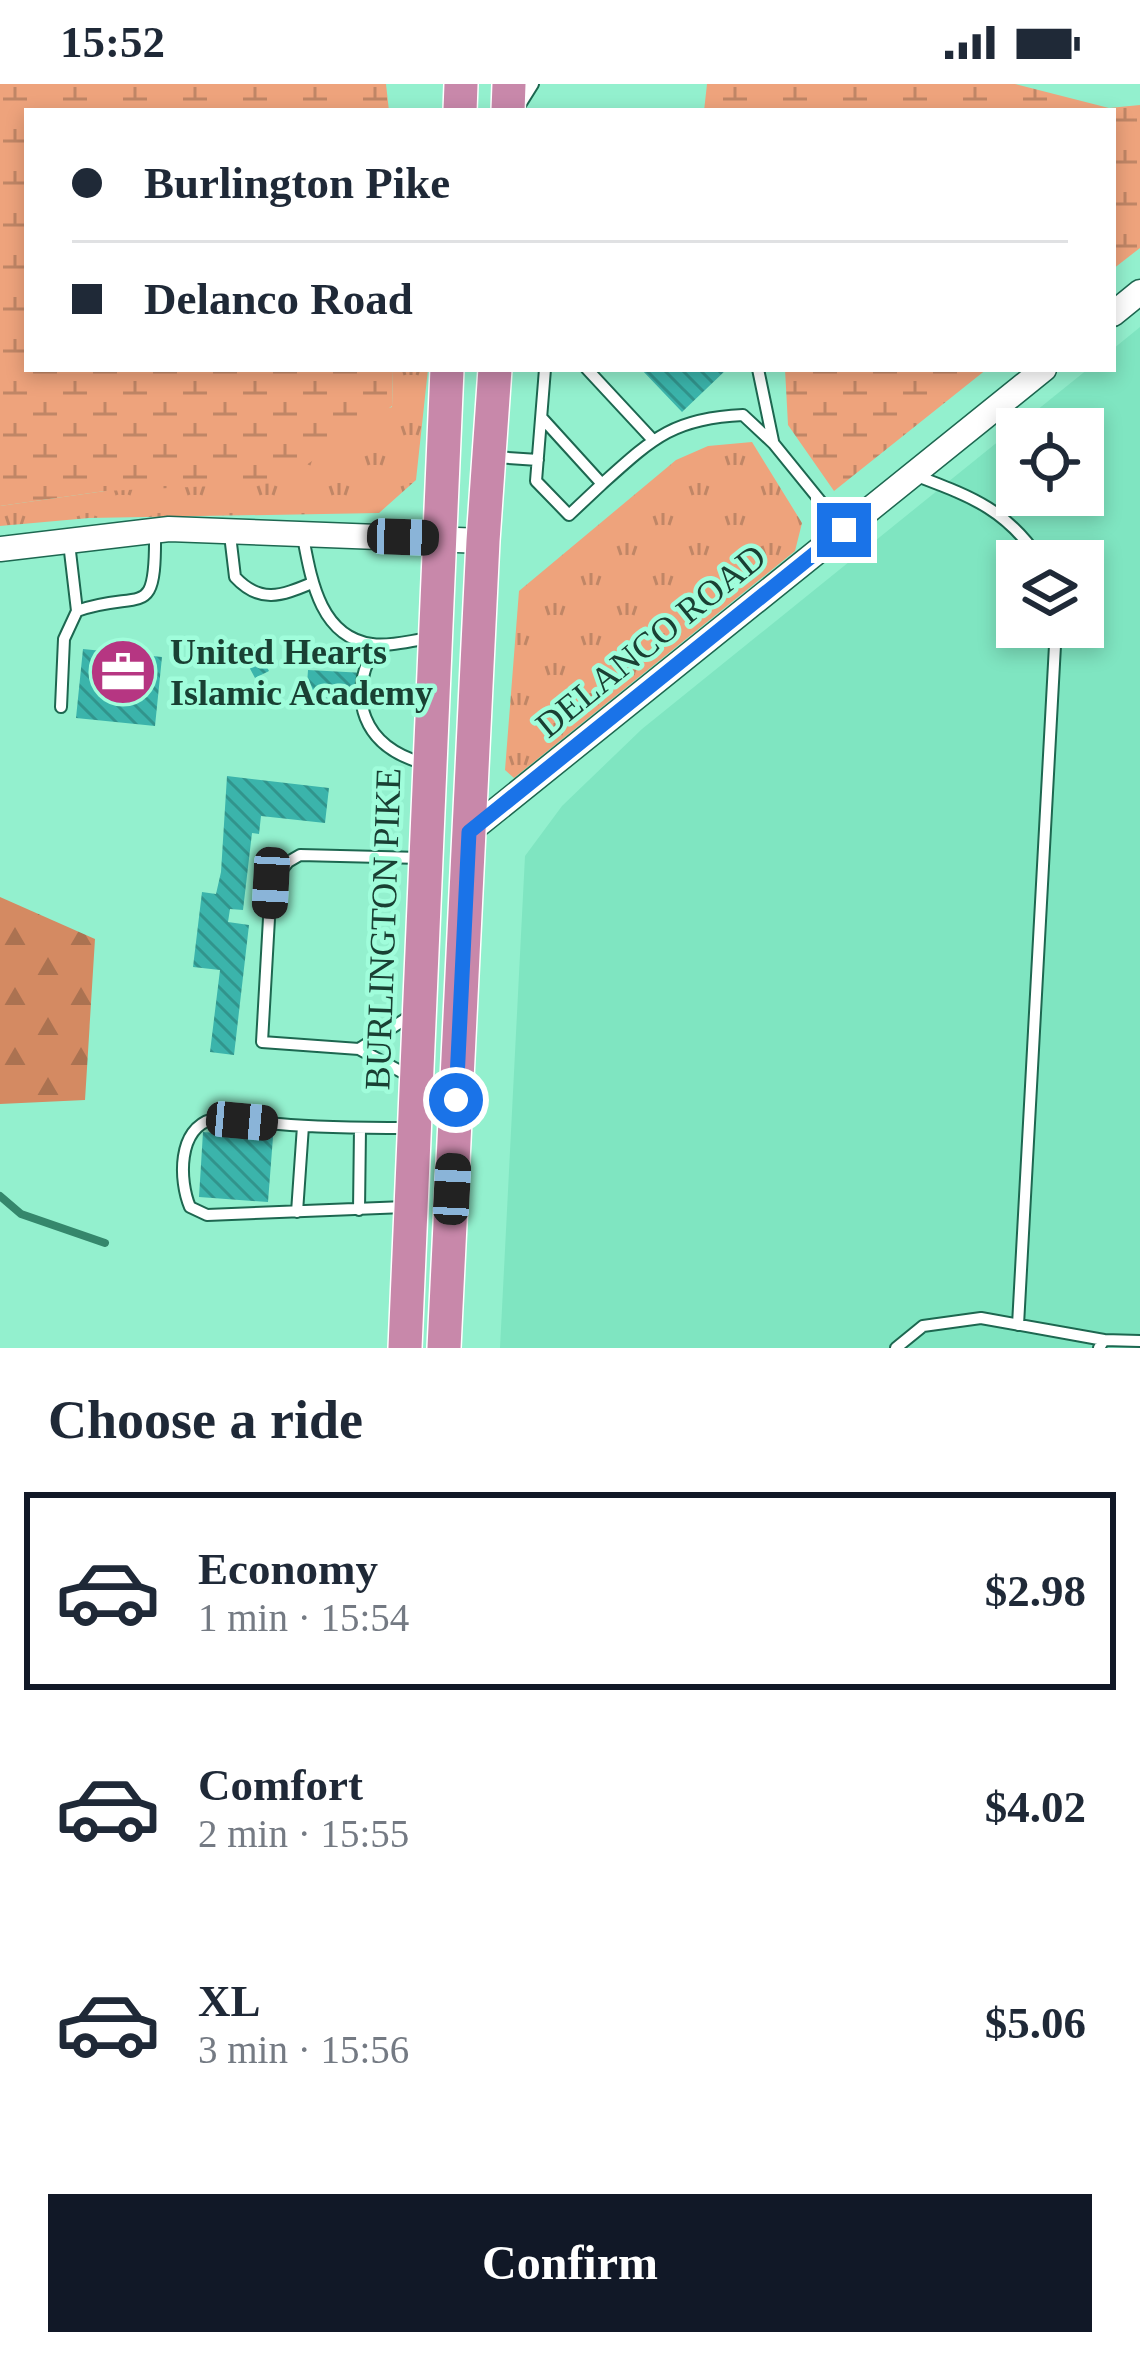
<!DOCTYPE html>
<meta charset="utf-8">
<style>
body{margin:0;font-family:Georgia,serif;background:#f6f6f7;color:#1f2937;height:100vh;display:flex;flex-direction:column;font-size:45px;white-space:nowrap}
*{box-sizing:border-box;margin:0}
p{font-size:39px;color:#747a83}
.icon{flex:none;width:66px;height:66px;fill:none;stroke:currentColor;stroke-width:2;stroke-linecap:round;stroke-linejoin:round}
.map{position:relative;height:1264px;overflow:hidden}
.details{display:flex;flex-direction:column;background:#fff;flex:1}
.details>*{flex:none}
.top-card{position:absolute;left:24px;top:24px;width:1092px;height:264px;border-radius:0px;box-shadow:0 6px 18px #0003;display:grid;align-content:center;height:264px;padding:0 48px;background:#fff}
.buttons{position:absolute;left:996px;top:324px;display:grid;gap:24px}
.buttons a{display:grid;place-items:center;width:108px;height:108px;border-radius:0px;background:#fff;box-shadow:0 6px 18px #0003;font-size:60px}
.end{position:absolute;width:54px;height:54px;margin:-27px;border:15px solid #1a73e8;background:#fff;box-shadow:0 0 0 6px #fff}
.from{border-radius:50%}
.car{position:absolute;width:36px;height:72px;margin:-36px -18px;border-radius:15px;box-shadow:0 0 9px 3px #0007;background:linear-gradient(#222 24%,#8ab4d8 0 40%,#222 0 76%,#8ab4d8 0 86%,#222 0)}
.top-card b{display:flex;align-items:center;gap:42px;height:114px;font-size:45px}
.top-card b+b{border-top:3px solid #e0e1e3}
.top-card i{width:30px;height:30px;background:#1f2937}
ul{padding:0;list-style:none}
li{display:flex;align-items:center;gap:36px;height:198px;margin:0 24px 18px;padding:0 24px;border:6px solid transparent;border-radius:0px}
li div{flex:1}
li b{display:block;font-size:45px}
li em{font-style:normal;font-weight:800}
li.on{border-color:#111827}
li>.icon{width:108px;height:108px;stroke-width:1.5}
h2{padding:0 48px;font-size:54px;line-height:144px}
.primary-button{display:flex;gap:24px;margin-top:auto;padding:24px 48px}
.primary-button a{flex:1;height:138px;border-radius:0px;background:#111827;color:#fff;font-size:48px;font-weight:800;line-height:138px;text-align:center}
.status{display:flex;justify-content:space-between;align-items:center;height:84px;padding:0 60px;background:#fff;direction:ltr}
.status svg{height:33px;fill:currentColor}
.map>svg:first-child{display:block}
.built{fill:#7fe5c1;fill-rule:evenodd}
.grass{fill:url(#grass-tufts)}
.forest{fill:url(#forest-firs)}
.wetland{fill:url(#wetland-marsh)}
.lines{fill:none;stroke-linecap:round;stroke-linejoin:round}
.stream{stroke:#35876c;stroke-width:8}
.building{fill:url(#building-back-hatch)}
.service-casing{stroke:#1d6750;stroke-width:14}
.tertiary-casing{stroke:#1d6750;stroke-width:27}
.trunk-casing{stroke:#fff;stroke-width:36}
.service{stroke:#fff;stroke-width:10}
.tertiary{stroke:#fff;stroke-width:24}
.trunk{stroke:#c888aa;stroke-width:33}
.route{stroke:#1a73e8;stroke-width:15}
.labels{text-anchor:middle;stroke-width:9;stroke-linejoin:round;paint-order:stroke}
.street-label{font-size:36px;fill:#194033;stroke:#a0fddb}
.poi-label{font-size:36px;font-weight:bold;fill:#194033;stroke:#a0fddb;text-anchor:start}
</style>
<div class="status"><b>15:52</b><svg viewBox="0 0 49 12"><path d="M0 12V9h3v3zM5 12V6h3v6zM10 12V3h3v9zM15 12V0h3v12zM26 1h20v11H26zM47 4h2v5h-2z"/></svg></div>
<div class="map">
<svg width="1140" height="1264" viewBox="0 0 1140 1264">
<defs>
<pattern id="grass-tufts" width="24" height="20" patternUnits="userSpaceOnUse" patternTransform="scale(3)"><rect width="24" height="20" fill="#eea37c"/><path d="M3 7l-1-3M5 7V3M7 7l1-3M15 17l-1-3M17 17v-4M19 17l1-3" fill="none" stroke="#c08666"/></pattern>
<pattern id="forest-firs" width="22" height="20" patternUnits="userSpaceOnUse" patternTransform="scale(3)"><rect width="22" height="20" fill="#d48a62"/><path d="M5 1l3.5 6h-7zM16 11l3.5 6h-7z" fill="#ab7251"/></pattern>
<pattern id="wetland-marsh" width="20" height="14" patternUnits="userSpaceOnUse" patternTransform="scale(3)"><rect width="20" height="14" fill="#eea37c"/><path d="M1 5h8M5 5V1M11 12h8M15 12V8" fill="none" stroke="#c08666"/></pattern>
<pattern id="building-back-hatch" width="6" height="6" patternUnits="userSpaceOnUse" patternTransform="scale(3)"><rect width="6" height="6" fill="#3bb4ab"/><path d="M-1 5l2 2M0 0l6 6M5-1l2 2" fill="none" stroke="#31948c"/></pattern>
</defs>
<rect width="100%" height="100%" fill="#93f0ce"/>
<path class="built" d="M1140 243V1264H500L525 772 562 722 642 645 1088 285H1113V265ZM1017 345H1083V411H1017ZM1017 477H1083V543H1017Z"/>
<path class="grass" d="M393 285H428L416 396 379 429 89 434 0 442V422L105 407 392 323Z
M752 358 802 439 795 467 514 694 505 686 519 507 676 376 708 362Z"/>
<path class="forest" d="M0 813 95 855 85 1016 0 1020Z"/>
<path class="wetland" d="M0 0H386L389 27H27V285H393L392 322 280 399 105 407 0 422Z
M707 0H1015L1109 24 1140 21V164L1113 185V27H704Z
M785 285H987L834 407 788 341Z"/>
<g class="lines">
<path class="stream" d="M0 1112 21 1130 105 1159"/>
</g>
<path class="building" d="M641 285H727L682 328Z
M255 561 269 587 255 594 241 568Z
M83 565 162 573 155 642 76 634Z
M308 586 365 589 363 620 306 616Z
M227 692 329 704 325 739 261 732 259 750 252 749 243 826 230 825 228 838 249 841 234 971 210 968 220 886 193 883 202 808 216 810 221 788Z
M203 1048 273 1053 268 1118 199 1113Z"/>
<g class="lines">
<defs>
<path id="service" d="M518 24 533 0
M545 285 536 397 569 431 602 400
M587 285 652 355
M758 285 773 357
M542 334 602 400C652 355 673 334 743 331L774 360 843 445
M495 373 538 376
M917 392C972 413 1006 425 1041 477
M230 451 235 493C260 520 281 512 312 499
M303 453C311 495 320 553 372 560 390 563 412 556 431 554
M69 459 77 527
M376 561C345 615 364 662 422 679
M61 623 64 555 77 527C142 504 156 540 155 449
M410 932 359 965 411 993
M359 965 262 958 271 799 288 778 300 771 421 774
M405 1123 207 1131 190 1123C179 1097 177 1044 213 1035 231 1031 260 1039 279 1040 322 1044 365 1044 409 1044
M359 1126 360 1044
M297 1128 303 1042
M1018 1241 1056 543
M896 1264 923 1242 981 1234 1104 1256
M1099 1264 1104 1256 1140 1257"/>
<path id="tertiary" d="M1113 230 1140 208
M0 465 169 445 483 457
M469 748 1044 285"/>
<path id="trunk" d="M460 27 461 0
M508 27 509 0
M405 1264 447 285
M444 1264 483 457 495 285"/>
</defs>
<use href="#service" class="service-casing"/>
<use href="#tertiary" class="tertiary-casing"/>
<use href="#trunk" class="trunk-casing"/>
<use href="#service" class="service"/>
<use href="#tertiary" class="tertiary"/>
<use href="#trunk" class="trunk"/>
</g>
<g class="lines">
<path class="route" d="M456 1016 469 748 844 446"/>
</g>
<defs>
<symbol id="office-disc" viewBox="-11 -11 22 22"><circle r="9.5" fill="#b63682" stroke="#a0fddb"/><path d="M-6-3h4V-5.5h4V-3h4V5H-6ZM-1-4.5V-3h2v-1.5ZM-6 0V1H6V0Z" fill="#fff"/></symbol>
</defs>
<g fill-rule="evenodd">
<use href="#office-disc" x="85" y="550" width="76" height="76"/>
</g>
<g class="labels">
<g class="street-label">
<text transform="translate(650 556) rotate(-39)" y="13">DELANCO ROAD</text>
<text transform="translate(382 845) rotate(-88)" y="13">BURLINGTON PIKE</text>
</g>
<g class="poi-label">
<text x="170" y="580">United Hearts<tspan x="170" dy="41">Islamic Academy</tspan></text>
</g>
</g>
</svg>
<div class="buttons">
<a><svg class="icon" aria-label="locate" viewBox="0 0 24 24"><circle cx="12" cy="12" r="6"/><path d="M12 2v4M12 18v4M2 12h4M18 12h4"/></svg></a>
<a><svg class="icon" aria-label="layers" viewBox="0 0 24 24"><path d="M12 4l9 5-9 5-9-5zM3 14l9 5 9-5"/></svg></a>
</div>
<i class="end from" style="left:456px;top:1016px"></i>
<i class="end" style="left:844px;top:446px"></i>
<i class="car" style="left:403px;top:453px;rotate:92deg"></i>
<i class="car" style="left:271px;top:799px;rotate:183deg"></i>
<i class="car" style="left:242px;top:1037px;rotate:95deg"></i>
<i class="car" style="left:452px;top:1105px;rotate:3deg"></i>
<div class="top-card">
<b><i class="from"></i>Burlington Pike</b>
<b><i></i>Delanco Road</b>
</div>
</div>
<section class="details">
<h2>Choose a ride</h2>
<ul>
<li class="on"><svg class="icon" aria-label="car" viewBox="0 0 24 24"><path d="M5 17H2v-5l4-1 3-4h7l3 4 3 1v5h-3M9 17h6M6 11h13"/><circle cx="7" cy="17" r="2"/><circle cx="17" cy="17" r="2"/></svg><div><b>Economy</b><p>1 min · 15:54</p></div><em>$2.98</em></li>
<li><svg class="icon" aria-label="car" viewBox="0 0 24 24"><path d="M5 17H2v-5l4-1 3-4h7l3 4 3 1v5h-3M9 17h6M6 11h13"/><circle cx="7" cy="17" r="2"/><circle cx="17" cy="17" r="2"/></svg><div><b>Comfort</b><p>2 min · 15:55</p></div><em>$4.02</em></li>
<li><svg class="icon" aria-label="car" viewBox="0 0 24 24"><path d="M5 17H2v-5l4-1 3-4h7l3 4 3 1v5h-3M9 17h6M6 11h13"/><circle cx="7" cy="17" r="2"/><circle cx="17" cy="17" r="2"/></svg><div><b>XL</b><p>3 min · 15:56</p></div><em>$5.06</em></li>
</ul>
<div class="primary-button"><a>Confirm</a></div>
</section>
